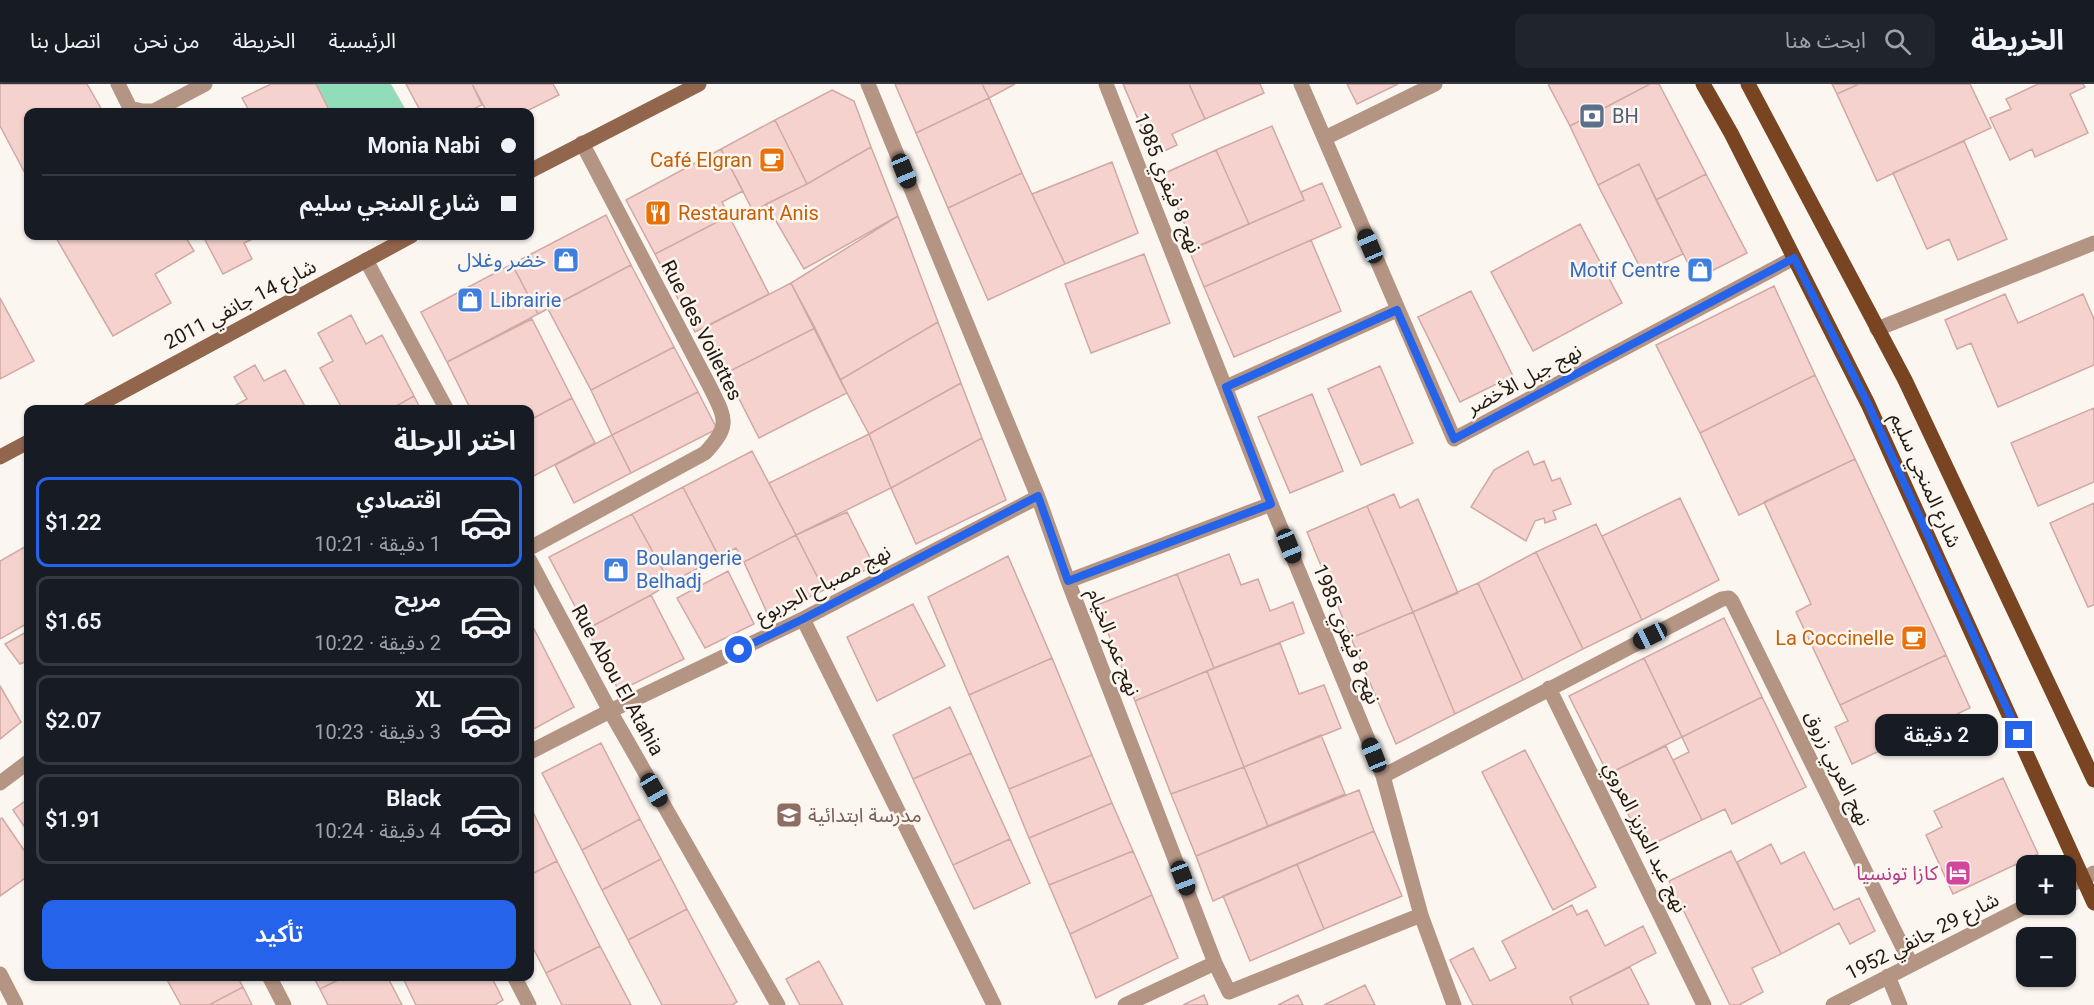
<!DOCTYPE html>
<html lang="ar">
<meta charset="utf-8">
<style>
body{margin:0;font-family:Roboto,"Noto Sans Arabic",sans-serif;background:#20242c;color:#f1f3f6;direction:rtl;height:100vh;display:flex;flex-direction:column;font-size:22px;white-space:nowrap}
*{box-sizing:border-box;margin:0}
p{font-size:20px;color:#9ea1a6}
.icon{flex:none;width:33px;height:33px;fill:none;stroke:currentColor;stroke-width:2;stroke-linecap:round;stroke-linejoin:round}
.map{position:relative;flex:1;overflow:hidden;direction:ltr}
.drawer{position:absolute;left:24px;top:321px;width:510px;height:576px;display:flex;flex-direction:column;background:#171b24;border-radius:12px;box-shadow:0 2px 4px #0004;direction:rtl}
.drawer>*{flex:none}
.guide{position:absolute;left:24px;top:24px;width:510px;height:132px;border-radius:12px;box-shadow:0 2px 4px #0004;direction:rtl;display:grid;align-content:center;height:132px;padding:0 18px;background:#171b24}
.fabs{position:absolute;left:2016px;top:771px;display:grid;gap:12px}
.fabs a{display:grid;place-items:center;width:60px;height:60px;border-radius:12px;background:#171b24;box-shadow:0 2px 4px #0004;font-size:30px}
.end{position:absolute;width:27px;height:27px;margin:-14px;border:8px solid #2563eb;background:#fff;box-shadow:0 0 0 3px #fff}
.from{border-radius:50%}
.bubble{position:absolute;height:42px;border-radius:12px;background:#171b24;box-shadow:0 2px 4px #0004;font-size:20px;font-weight:600;line-height:42px;text-align:center;direction:rtl}
.car{position:absolute;width:18px;height:36px;margin:-18px -9px;border-radius:8px;box-shadow:0 0 4px 2px #0007;background:linear-gradient(#222 24%,#8ab4d8 0 40%,#222 0 76%,#8ab4d8 0 86%,#222 0)}
.guide b{display:flex;align-items:center;gap:21px;height:57px;font-size:22px}
.guide b+b{border-top:2px solid #363941}
.guide i{width:15px;height:15px;background:#f1f3f6}
ul{padding:0;list-style:none}
li{display:flex;align-items:center;gap:18px;height:90px;margin:0 12px 9px;padding:0 6px;border:3px solid #363941;border-radius:12px}
li div{flex:1}
li b{display:block;font-size:22px}
li em{font-style:normal;font-weight:600}
li.active{border-color:#2563eb}
li>.icon{width:54px;height:54px;stroke-width:1.5}
h2{padding:0 18px;font-size:27px;line-height:72px}
.button{display:flex;gap:12px;margin-top:auto;padding:12px 18px}
.button a{flex:1;height:69px;border-radius:12px;background:#2563eb;color:#fff;font-size:24px;font-weight:600;line-height:69px;text-align:center}
header{display:flex;align-items:center;gap:36px;box-sizing:border-box;height:84px;padding:0 30px;background:#171b24;border-bottom:2px solid #363941}
header strong{font-size:28px}
nav{display:flex;gap:33px;margin-inline-start:auto;font-size:21px}
.search{width:420px;height:54px;background:#20242c;display:flex;align-items:center;gap:15px;box-sizing:border-box;padding:0 21px;border-radius:12px;color:#9ea1a6;font-size:22px}
.map>svg:first-child{display:block}
.green{fill:#92ddb9}
.building{fill:#f6d2cf;stroke:#d0a8a4;stroke-width:1.5}
.lines{fill:none;stroke-linecap:round;stroke-linejoin:round}
.street{stroke:#b49583;stroke-width:15}
.secondary{stroke:#92664c;stroke-width:15}
.primary{stroke:#784422;stroke-width:15}
.route{stroke:#2563eb;stroke-width:8}
.labels{text-anchor:middle;stroke-width:5;stroke-linejoin:round;paint-order:stroke}
.service-label{font-size:20px;fill:#4e5e75;stroke:#fcf6f1;text-anchor:start}
.food-label{font-size:20px;fill:#c56008;stroke:#fcf6f1;text-anchor:end}
.street-label{font-size:20px;fill:#241a10;stroke:#fcf6f1}
.shop-label{font-size:20px;fill:#366cbe;stroke:#fcf6f1;text-anchor:end}
.education-label{font-size:20px;fill:#785e54;stroke:#fcf6f1;text-anchor:start}
.hotel-label{font-size:20px;fill:#b23c85;stroke:#fcf6f1;text-anchor:end}
</style>
<header>
<strong>الخريطة</strong>
<div class="search"><svg class="icon" aria-label="search" viewBox="0 0 24 24"><circle cx="10" cy="10" r="6"/><path d="M15 15l6 6"/></svg>ابحث هنا</div>
<nav><a>الرئيسية</a><a>الخريطة</a><a>من نحن</a><a>اتصل بنا</a></nav>
</header>
<div class="map">
<svg width="2094" height="921" viewBox="0 0 2094 921">
<rect width="100%" height="100%" fill="#fcf6f1"/>
<path class="green" d="M316 0H391L407 28H330Z"/>
<path class="building" d="M0 0H87L103 28H28V95L0 42Z
M271 0H316L330 28H250L242 14Z
M406 0H472L482 21 467 28H421Z
M472 0H553L559 11 525 28H487Z
M895 0H982L989 14 916 49Z
M982 0H1015L989 14Z
M1123 0H1189L1205 35 1172 50 1177 61 1154 72Z
M1189 0H1260L1264 9 1205 35Z
M1347 0H1398L1357 20Z
M1548 0H1650L1570 42Z
M1650 0H1659L1706 90 1656 116 1639 80 1598 101 1570 42Z
M1832 0H1859L1837 10Z
M1859 0H1970L1991 44 1877 97 1837 10Z
M2038 0H2083L2085 3 2070 10 2088 49 2035 73 2032 65 2010 76 1990 34 2011 25 2006 15Z
M832 6 854 17 871 63 807 100 775 36Z
M989 14 1022 89 948 124 916 49Z
M775 36 807 100 753 127 721 65Z
M1272 42 1304 116 1249 140 1216 66Z
M1964 57 2007 155 1958 176 1949 155 1927 165 1893 89Z
M871 63 898 132 804 185 766 120 807 100Z
M721 65 743 107 722 118 729 132 655 170 626 116Z
M1216 66 1249 140 1195 164 1163 90Z
M1112 78 1138 149 1065 180 1032 110Z
M1639 80 1683 170 1643 189 1598 101Z
M1022 89 1065 180 988 216 948 124Z
M1706 90 1747 169 1696 195 1656 116Z
M1322 99 1341 143 1204 203 1189 166 1304 116 1301 108Z
M606 131 631 181 538 230 512 180Z
M729 132 769 210 695 248 655 170Z
M898 132 938 238 840 296 791 199Z
M1580 140 1622 219 1533 267 1491 188Z
M55 152H185L194 167 155 190 171 219 113 252Z
M203 152H259L244 159 252 175 223 190Z
M1311 156 1341 227 1234 273 1204 203Z
M1144 170 1170 239 1091 269 1065 200Z
M512 180 538 230 447 278 421 228Z
M631 181 674 263 591 306 548 225Z
M791 199 815 244 726 289 704 244Z
M1774 202 1815 291 1700 349 1656 261Z
M1471 207 1513 292 1460 318 1418 233Z
M2005 210 2018 239 2083 210 2094 235V281L1998 323 1971 259 1957 265 1945 236Z
M0 214 34 277 0 295Z
M351 231 366 260 382 251 414 312 389 326H343L320 284 333 277 318 249Z
M532 235 572 314 530 336V326H471L447 278Z
M938 238 961 299 869 350 840 296Z
M815 244 847 309 759 354 726 289Z
M674 263 698 308 612 351 591 306Z
M255 281 264 297 285 286 307 326H236L234 322 247 315 234 293Z
M1380 282 1413 359 1361 381 1328 305Z
M1815 291 1855 375 1739 431 1700 349Z
M961 299 982 354 891 404 869 350Z
M698 308 717 345 631 389 612 351Z
M1312 310 1343 387 1290 409 1258 333Z
M414 312 421 326H389Z
M572 314 595 359 530 394V336Z
M2094 324V398L2038 422 2011 359Z
M869 350 891 404 796 451 769 399Z
M612 351 631 389 574 419 555 381Z
M982 354 1006 416 916 460 891 404Z
M752 367 796 451 744 478 736 464 719 473 683 403Z
M1528 367 1534 381 1544 377 1552 397 1560 394 1571 420 1553 427 1556 435 1545 439 1544 434 1535 437 1526 457 1471 423 1494 386Z
M1855 375 1946 571 1840 621 1796 528 1811 520 1764 418Z
M683 403 719 473 670 499 632 430Z
M1394 410 1400 424 1418 415 1458 509 1413 528 1367 422Z
M1680 414 1719 496 1642 536 1602 452Z
M2094 419V521L2088 523 2050 439Z
M1367 422 1413 528 1351 554 1307 448Z
M847 428 874 482 824 506 796 451Z
M632 430 670 499 651 511 587 545 549 473Z
M1596 440 1642 536 1583 565 1536 468Z
M796 451 824 506 769 533 744 478Z
M28 461V539L0 555V477Z
M1536 468 1583 565 1523 596 1478 499Z
M1229 470 1241 501 1258 495 1270 527 1293 518 1304 549 1214 584 1177 490Z
M1008 472 1052 574 969 611 928 513Z
M728 487 754 540 705 564 677 514Z
M1177 490 1214 584 1135 617 1097 521Z
M1478 499 1523 596 1455 630 1413 528Z
M651 511 684 575 619 607 587 545Z
M913 520 945 582 877 617 847 553Z
M1413 528 1455 630 1396 660 1351 554Z
M1724 534 1762 613 1682 653 1644 574Z
M530 537 574 623 530 647Z
M28 547V579L27 577 20 580 5 560Z
M1280 559 1299 610 1324 601 1341 644 1244 683 1207 587Z
M1946 571 1970 624 1852 680 1835 643 1848 637 1840 621Z
M1052 574 1092 671 1009 705 969 611Z
M1644 574 1682 653 1608 690 1569 612Z
M1207 587 1244 683 1171 710 1135 617Z
M0 602 21 638 0 655Z
M1762 613 1806 703 1732 740 1725 725 1702 736 1673 676 1689 668 1682 653Z
M950 623 971 669 913 695 893 651Z
M1321 651 1345 710 1268 742 1244 683Z
M601 659 640 735 582 766 542 689Z
M1666 662 1702 736 1645 764 1608 690Z
M1525 666 1596 803 1553 826 1482 688Z
M971 669 1010 755 953 781 913 695Z
M1092 671 1112 719 1029 754 1009 705Z
M1244 683 1268 742 1196 772 1171 710Z
M2003 694 2038 770 1953 810 1926 751 1942 743 1934 727Z
M1359 706 1374 747 1213 817 1196 772Z
M28 715V748L13 726Z
M1112 719 1133 767 1049 801 1029 754Z
M530 722 557 777 530 791Z
M2 734 28 772V792L0 812V735Z
M640 735 661 775 602 806 582 766Z
M1374 747 1402 812 1324 845 1297 780Z
M1010 755 1030 799 974 825 953 781Z
M1771 760 1781 780 1804 768 1834 826 1859 814 1875 847 1850 860 1839 839 1781 870 1737 778Z
M1133 767 1152 811 1070 850 1049 801Z
M1731 767 1781 870 1752 884 1763 908 1739 921H1730L1669 797Z
M661 775 687 825 628 856 602 806Z
M557 777 600 862 546 889 530 858V791Z
M1297 780 1324 845 1250 877 1223 812Z
M1152 811 1178 874 1096 914 1070 850Z
M1572 821 1577 831 1587 826 1605 862 1643 842 1656 869 1570 913 1573 921H1473L1450 876 1473 864 1490 897 1516 884 1502 857Z
M687 825 737 918 732 921H662L628 856Z
M600 862 631 921H562L546 889Z
M819 877 843 921H800L786 895Z
M1630 883 1649 921H1573L1570 913Z
M165 892H237L243 903 209 921H181Z
M313 892H346L320 905Z
M346 892H387L402 921H328L320 905Z
M402 892H491L503 916 495 921H416Z
M1365 901 1375 921H1324Z
M243 903 252 921H209Z
M1204 911 1208 921H1183Z
M1298 911 1303 921H1278Z"/>
<g class="lines">
<path class="street" d="M118 0 130 24 142 27H154L205 0
M868 0 1038 413 1068 497 1215 879 1229 908 1421 831
M1106 0 1271 420 1383 692 1421 831 1454 921
M1301 0 1454 355 1794 174
M1325 54 1435 0
M366 176 447 326
M1877 245 2094 159
M1226 303 1397 226
M530 464 705 369C732 340 725 334 709 301L582 59
M530 477 610 627 778 921
M1068 497 1271 420
M803 535 994 921
M1549 604 1704 921
M530 668 610 627 803 535 1038 413
M1383 692 1722 515 1729 514 1732 517 1911 880
M0 699 28 678
M2066 803 2094 789
M0 890 16 921
M269 892 284 921
M514 892 529 921
M1888 892 1900 921
M1125 921 1215 879
M1833 921 2030 820"/>
<path class="secondary" d="M530 87 699 0
M89 326 411 152
M0 373 28 358"/>
<path class="primary" d="M1703 0 1731 49 1868 320 2094 819
M1748 0 1905 296 2094 696"/>
</g>
<g class="lines">
<path class="route" d="M739 566 803 535 1038 412 1068 497 1271 420 1226 303 1397 226 1454 355 1794 174 1868 320 2019 651"/>
</g>
<defs>
<symbol id="bank-square" viewBox="-11 -11 22 22"><rect x="-9" y="-9" width="18" height="18" rx="4" fill="#5c6f8a" stroke="#fcf6f1"/><path d="M-6-4H6V4H-6ZM0-2.3a2.3 2.3 0 1 0 0 4.6a2.3 2.3 0 1 0 0-4.6Z" fill="#fff"/></symbol>
<symbol id="cafe-square" viewBox="-11 -11 22 22"><rect x="-9" y="-9" width="18" height="18" rx="4" fill="#e8710a" stroke="#fcf6f1"/><path d="M-5.5-4.5H6V0H3Q3 3.5 0 3.5H-2.5Q-5.5 3.5-5.5 0ZM3-3.2v2h1.7v-2ZM-6 4.5H4V6H-6Z" fill="#fff"/></symbol>
<symbol id="restaurant-square" viewBox="-11 -11 22 22"><rect x="-9" y="-9" width="18" height="18" rx="4" fill="#e8710a" stroke="#fcf6f1"/><path d="M-5-6h1v4h1v-4h1v4h1v-4h1v5L-1.5 .5V6h-2V.5L-5-1ZM5-6V6H3V1.5H1.5Q1.5-4 5-6Z" fill="#fff"/></symbol>
<symbol id="shop-square" viewBox="-11 -11 22 22"><rect x="-9" y="-9" width="18" height="18" rx="4" fill="#3f7fe0" stroke="#fcf6f1"/><path d="M-5-2.5h2.3a2.7 3.5 0 0 1 5.4 0H5L5.5 6h-11ZM-1.5-2.5h3a1.5 2.3 0 0 0-3 0Z" fill="#fff"/></symbol>
<symbol id="school-square" viewBox="-11 -11 22 22"><rect x="-9" y="-9" width="18" height="18" rx="4" fill="#8d6e63" stroke="#fcf6f1"/><path d="M0-5L7-2L0 1L-7-2ZM-4 1L0 2.5L4 1V4Q0 6-4 4Z" fill="#fff"/></symbol>
<symbol id="hotel-square" viewBox="-11 -11 22 22"><rect x="-9" y="-9" width="18" height="18" rx="4" fill="#d1479c" stroke="#fcf6f1"/><path d="M-6-4.5h1.5V1H6V5H4.5V3h-9V5H-6ZM-4 0a1.8 1.8 0 1 1 3.6 0ZM.5 0V-2.5h3Q6-2.5 6 0Z" fill="#fff"/></symbol>
</defs>
<g fill-rule="evenodd">
<use href="#bank-square" x="1577" y="17" width="30" height="30"/>
<use href="#cafe-square" x="757" y="61" width="30" height="30"/>
<use href="#restaurant-square" x="643" y="114" width="30" height="30"/>
<use href="#shop-square" x="551" y="161" width="30" height="30"/>
<use href="#shop-square" x="1685" y="171" width="30" height="30"/>
<use href="#shop-square" x="455" y="201" width="30" height="30"/>
<use href="#shop-square" x="601" y="471" width="30" height="30"/>
<use href="#cafe-square" x="1899" y="539" width="30" height="30"/>
<use href="#school-square" x="774" y="716" width="30" height="30"/>
<use href="#hotel-square" x="1943" y="774" width="30" height="30"/>
</g>
<g class="labels">
<g class="service-label">
<text x="1612" y="39">BH</text>
</g>
<g class="food-label">
<text x="752" y="83">Café Elgran</text>
<text x="678" y="136" text-anchor="start">Restaurant Anis</text>
<text x="1894" y="561">La Coccinelle</text>
</g>
<g class="street-label">
<text transform="translate(1168 99) rotate(68)" y="7">نهج 8 فيفري 1985</text>
<text transform="translate(240 220) rotate(-28)" y="7">شارع 14 جانفي 2011</text>
<text transform="translate(702 246) rotate(63)" y="7">Rue des Voilettes</text>
<text transform="translate(1524 295) rotate(-28)" y="7">نهج جبل الأخضر</text>
<text transform="translate(1926 396) rotate(66)" y="7">شارع المنجي سليم</text>
<text transform="translate(823 500) rotate(-27)" y="7">نهج مصباح الجربوع</text>
<text transform="translate(1347 550) rotate(68)" y="7">نهج 8 فيفري 1985</text>
<text transform="translate(1114 558) rotate(69)" y="7">نهج عمر الخيام</text>
<text transform="translate(618 596) rotate(61)" y="7">Rue Abou El Atahia</text>
<text transform="translate(1838 684) rotate(64)" y="7">نهج العربي زروق</text>
<text transform="translate(1646 753) rotate(64)" y="7">نهج عبد العزيز العروي</text>
<text transform="translate(1922 852) rotate(-27)" y="7">شارع 29 جانفي 1952</text>
</g>
<g class="shop-label">
<text x="546" y="183">خضر وغلال</text>
<text x="1680" y="193">Motif Centre</text>
<text x="490" y="223" text-anchor="start">Librairie</text>
<text x="636" y="481" text-anchor="start">Boulangerie<tspan x="636" dy="23">Belhadj</tspan></text>
</g>
<g class="education-label">
<text x="808" y="738">مدرسة ابتدائية</text>
</g>
<g class="hotel-label">
<text x="1938" y="796">كازا تونسيا</text>
</g>
</g>
</svg>
<div class="fabs">
<a>+</a>
<a>−</a>
</div>
<i class="end from" style="left:739px;top:566px"></i>
<i class="end" style="left:2019px;top:651px"></i>
<div class="bubble" style="left:1875px;top:630px;width:123px">2 دقيقة</div>
<i class="car" style="left:904px;top:87px;rotate:158deg"></i>
<i class="car" style="left:1370px;top:162px;rotate:337deg"></i>
<i class="car" style="left:1289px;top:462px;rotate:158deg"></i>
<i class="car" style="left:1650px;top:552px;rotate:243deg"></i>
<i class="car" style="left:1374px;top:671px;rotate:338deg"></i>
<i class="car" style="left:654px;top:706px;rotate:150deg"></i>
<i class="car" style="left:1183px;top:794px;rotate:159deg"></i>
<div class="guide">
<b><i class="from"></i>Monia Nabi</b>
<b><i></i>شارع المنجي سليم</b>
</div>
<section class="drawer">
<h2>اختر الرحلة</h2>
<ul>
<li class="active"><svg class="icon" aria-label="car" viewBox="0 0 24 24"><path d="M5 17H2v-5l4-1 3-4h7l3 4 3 1v5h-3M9 17h6M6 11h13"/><circle cx="7" cy="17" r="2"/><circle cx="17" cy="17" r="2"/></svg><div><b>اقتصادي</b><p>1 دقيقة · 10:21</p></div><em>$1.22</em></li>
<li><svg class="icon" aria-label="car" viewBox="0 0 24 24"><path d="M5 17H2v-5l4-1 3-4h7l3 4 3 1v5h-3M9 17h6M6 11h13"/><circle cx="7" cy="17" r="2"/><circle cx="17" cy="17" r="2"/></svg><div><b>مريح</b><p>2 دقيقة · 10:22</p></div><em>$1.65</em></li>
<li><svg class="icon" aria-label="car" viewBox="0 0 24 24"><path d="M5 17H2v-5l4-1 3-4h7l3 4 3 1v5h-3M9 17h6M6 11h13"/><circle cx="7" cy="17" r="2"/><circle cx="17" cy="17" r="2"/></svg><div><b>XL</b><p>3 دقيقة · 10:23</p></div><em>$2.07</em></li>
<li><svg class="icon" aria-label="car" viewBox="0 0 24 24"><path d="M5 17H2v-5l4-1 3-4h7l3 4 3 1v5h-3M9 17h6M6 11h13"/><circle cx="7" cy="17" r="2"/><circle cx="17" cy="17" r="2"/></svg><div><b>Black</b><p>4 دقيقة · 10:24</p></div><em>$1.91</em></li>
</ul>
<div class="button"><a>تأكيد</a></div>
</section>
</div>
